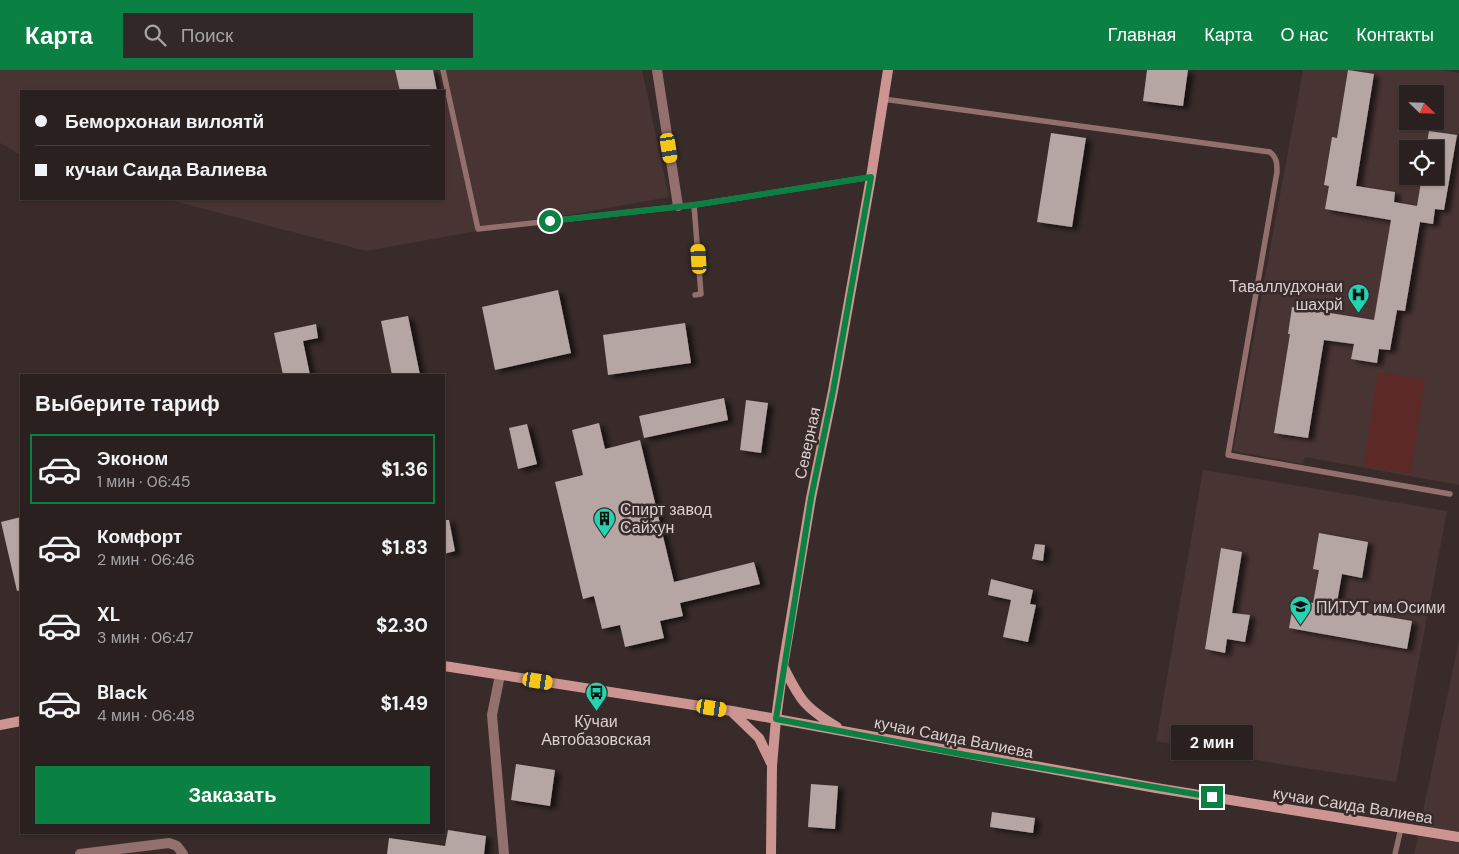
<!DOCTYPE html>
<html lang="ru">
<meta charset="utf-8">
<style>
body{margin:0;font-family:"DM Sans",sans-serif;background:#322829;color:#f1f3f6;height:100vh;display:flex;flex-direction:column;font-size:19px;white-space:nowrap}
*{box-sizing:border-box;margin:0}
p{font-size:16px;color:#a5a3a5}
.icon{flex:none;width:28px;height:28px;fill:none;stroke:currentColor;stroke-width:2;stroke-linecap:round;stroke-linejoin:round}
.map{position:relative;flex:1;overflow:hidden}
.sheet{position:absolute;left:20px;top:304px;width:425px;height:460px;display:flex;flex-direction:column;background:#2a2020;border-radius:0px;box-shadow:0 1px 4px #0004,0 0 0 1px #463e3e}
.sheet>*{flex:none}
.top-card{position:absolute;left:20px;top:20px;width:425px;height:110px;border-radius:0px;box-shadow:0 1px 4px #0004,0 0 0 1px #463e3e;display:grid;align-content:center;height:110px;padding:0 15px;background:#2a2020}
.needle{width:32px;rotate:113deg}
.controls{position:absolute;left:1399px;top:15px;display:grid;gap:10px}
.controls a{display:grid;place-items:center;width:45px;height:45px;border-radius:0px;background:#2a2020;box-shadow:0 1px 4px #0004,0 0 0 1px #463e3e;font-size:25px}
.end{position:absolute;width:22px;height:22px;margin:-11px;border:6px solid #0b8043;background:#fff;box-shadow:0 0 0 2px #fff}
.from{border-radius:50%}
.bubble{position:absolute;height:35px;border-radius:0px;background:#2a2020;box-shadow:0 1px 4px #0004,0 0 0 1px #463e3e;font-size:16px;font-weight:700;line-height:35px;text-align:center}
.car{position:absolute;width:15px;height:30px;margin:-15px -8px;border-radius:6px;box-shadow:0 0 4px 1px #0007;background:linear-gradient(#f5c518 24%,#345 0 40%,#f5c518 0 76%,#345 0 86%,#f5c518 0)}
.top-card b{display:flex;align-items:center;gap:18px;height:48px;font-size:19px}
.top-card b+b{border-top:1px solid #463e3e}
.top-card i{width:12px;height:12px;background:#f1f3f6}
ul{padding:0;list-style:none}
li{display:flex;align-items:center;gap:15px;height:70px;margin:0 10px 8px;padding:0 5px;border:2px solid transparent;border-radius:0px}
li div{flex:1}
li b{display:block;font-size:19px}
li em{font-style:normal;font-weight:700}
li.active{border-color:#0b8043}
li>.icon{width:45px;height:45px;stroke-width:1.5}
h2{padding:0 15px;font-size:22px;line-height:60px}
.action{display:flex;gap:10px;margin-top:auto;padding:10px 15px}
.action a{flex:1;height:58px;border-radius:0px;background:#0b8043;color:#fff;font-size:20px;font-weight:700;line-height:58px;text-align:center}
header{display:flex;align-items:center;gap:30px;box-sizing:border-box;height:70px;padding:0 25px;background:#0b8043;color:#fff}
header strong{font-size:24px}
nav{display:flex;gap:28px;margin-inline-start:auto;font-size:18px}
.search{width:350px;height:45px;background:#322829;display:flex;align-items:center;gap:12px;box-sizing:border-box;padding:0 18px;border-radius:0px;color:#a5a3a5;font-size:19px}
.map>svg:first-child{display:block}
.built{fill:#483433;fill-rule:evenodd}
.green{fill:#5d2a28}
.building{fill:#b5a5a3;filter:url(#shadow)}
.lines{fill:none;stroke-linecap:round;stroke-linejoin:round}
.lane{stroke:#93706e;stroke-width:5.5}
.street{stroke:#93706e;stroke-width:10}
.secondary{stroke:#cc9591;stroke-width:10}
.route{stroke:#0b8043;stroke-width:6}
.labels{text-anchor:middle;stroke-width:5;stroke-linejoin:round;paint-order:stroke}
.poi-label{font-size:16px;fill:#d9d0cf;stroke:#382b2a;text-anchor:start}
.street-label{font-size:16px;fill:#d9d0cf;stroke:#382b2a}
</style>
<header>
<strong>Карта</strong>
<div class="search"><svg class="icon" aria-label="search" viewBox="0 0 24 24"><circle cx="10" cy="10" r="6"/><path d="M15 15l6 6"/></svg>Поиск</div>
<nav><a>Главная</a><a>Карта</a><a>О нас</a><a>Контакты</a></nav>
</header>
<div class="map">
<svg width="1459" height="784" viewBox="0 0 1459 784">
<defs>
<filter id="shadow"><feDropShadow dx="5.5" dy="3" stdDeviation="2.5" flood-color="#0009"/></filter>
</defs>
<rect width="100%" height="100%" fill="#382b2a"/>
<path class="built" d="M0 0H642L669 127 366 181 166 129H444V21H21V85L0 73Z
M1303 0H1441L1459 3V415L1305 387 1303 394 1233 381ZM1408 24H1435V51H1408ZM1408 79H1435V106H1408Z
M1203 400 1447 441 1396 712 1279 694 1156 671Z
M1459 570V784H1414Z"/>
<path class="green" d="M1378 302 1425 309 1411 403 1364 396Z"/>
<path class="building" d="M395 0H433L437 21H400Z
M1147 0H1188L1183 36 1143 31Z
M1348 0 1374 4 1356 116 1395 122 1394 132 1417 136 1422 106H1435V79H1426L1429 61 1457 65 1444 140 1435 139 1433 154 1420 152 1405 241 1397 240 1390 280 1379 279 1377 293 1351 289 1354 274 1324 270 1308 368 1274 363 1290 264H1288L1292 237 1374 250 1391 150 1325 139 1329 116 1324 115 1332 67 1337 68Z
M1051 63 1086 68 1072 157 1037 152Z
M558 220 571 283 495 300 482 237Z
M408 246 420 305H392L381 251Z
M685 253 691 293 608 305 603 265Z
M316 254 318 268 303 271 310 305H283L274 263Z
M724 328 728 350 644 368 639 346Z
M746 330 768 333 761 383 740 380Z
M599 353 605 379 640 370 674 512 754 492 760 514 680 533 683 546 660 551 664 568 625 577 620 555 602 559 594 526 583 529 555 412 583 405 572 360Z
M527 354 537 394 518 399 509 358Z
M21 447V520L17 521 1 452Z
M444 450H449L455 481 444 484Z
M1319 463 1368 472 1362 508 1342 504 1336 538 1412 551 1407 579 1289 558 1294 530 1313 533 1319 500 1313 499Z
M1035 474 1045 475 1043 491 1032 489Z
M1221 478 1242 482 1232 543 1250 545 1245 572 1227 569 1225 583 1205 579Z
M991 509 1033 520 1030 534 1036 535 1028 572 1003 567 1011 530 988 525Z
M516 694 555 700 550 736 511 730Z
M811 714 838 716 835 759 808 757Z
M992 742 1035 748 1033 763 990 757Z
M448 760 486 766 484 784H387L389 768 445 776Z"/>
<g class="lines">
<path class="lane" d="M443 0 478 159 694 135 871 107
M883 29 1270 82C1277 88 1277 93 1277 102L1228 385 1450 424
M694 135 701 224 695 225
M1395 784 1401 758"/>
<path class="street" d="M657 0 678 136
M500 605 492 645 504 784
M80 784 169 773 177 776 183 784"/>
<path class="secondary" d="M444 596 732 641 1156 718 1459 767
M783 596C800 630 804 637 837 657
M732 642 759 668 771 693
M0 655 21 651
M771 784 772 696 776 649 783 596 811 428 833 321 871 107 888 0"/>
</g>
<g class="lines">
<path class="route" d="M550 151 694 135 871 107 833 321 811 428 776 649 966 685 1212 727"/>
</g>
<defs>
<symbol id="hospital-pin" viewBox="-11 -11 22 30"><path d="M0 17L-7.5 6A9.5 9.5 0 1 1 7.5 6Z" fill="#21d5b0" stroke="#382b2a"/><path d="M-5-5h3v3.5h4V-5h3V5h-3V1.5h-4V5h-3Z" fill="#111"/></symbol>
<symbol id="building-pin" viewBox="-11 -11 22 30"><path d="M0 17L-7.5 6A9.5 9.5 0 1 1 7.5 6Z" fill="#21d5b0" stroke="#382b2a"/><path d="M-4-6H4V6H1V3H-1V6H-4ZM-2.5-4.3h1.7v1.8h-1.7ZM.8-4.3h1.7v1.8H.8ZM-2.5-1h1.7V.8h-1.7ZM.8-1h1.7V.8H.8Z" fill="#111"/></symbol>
<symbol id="school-pin" viewBox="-11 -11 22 30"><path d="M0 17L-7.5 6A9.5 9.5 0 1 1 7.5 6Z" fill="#21d5b0" stroke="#382b2a"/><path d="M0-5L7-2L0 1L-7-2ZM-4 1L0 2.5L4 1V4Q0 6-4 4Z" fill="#111"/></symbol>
<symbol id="bus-pin" viewBox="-11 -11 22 30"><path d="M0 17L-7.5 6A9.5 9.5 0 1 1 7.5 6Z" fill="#21d5b0" stroke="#382b2a"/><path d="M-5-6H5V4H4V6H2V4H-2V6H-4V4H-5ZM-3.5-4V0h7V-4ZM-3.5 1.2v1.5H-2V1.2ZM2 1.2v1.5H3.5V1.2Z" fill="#111"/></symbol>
</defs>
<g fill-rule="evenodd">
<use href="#hospital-pin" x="1346" y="212" width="25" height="34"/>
<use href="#building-pin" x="592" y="436" width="25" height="34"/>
<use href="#school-pin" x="1288" y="524" width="25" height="34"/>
<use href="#bus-pin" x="584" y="610" width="25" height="34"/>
</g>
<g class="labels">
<g class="poi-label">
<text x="1343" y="222" text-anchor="end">Таваллудхонаи<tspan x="1343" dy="18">шахрй</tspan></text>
<text x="620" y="445">Спирт завод<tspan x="620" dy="18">Сайхун</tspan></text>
<text x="1316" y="543">ПИТУТ им.Осими</text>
<text x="596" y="657" text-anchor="middle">Кӯчаи<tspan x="596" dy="18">Автобазовская</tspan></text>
</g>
<g class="street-label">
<text transform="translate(807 373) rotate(-78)" y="6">Северная</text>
<text transform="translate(954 667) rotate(11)" y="6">кучаи Саида Валиева</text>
<text transform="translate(1353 735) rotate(9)" y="6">кучаи Саида Валиева</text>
</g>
</g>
</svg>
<div class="controls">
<a><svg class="needle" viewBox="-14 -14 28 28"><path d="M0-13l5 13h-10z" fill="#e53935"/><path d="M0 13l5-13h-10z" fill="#a5a3a5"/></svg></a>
<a><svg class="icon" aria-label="locate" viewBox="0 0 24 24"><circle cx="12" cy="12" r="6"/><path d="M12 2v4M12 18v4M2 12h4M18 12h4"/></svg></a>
</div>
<i class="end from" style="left:550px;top:151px"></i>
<i class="end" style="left:1212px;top:727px"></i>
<div class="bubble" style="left:1171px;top:655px;width:82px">2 мин</div>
<i class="car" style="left:669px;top:78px;rotate:171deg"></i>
<i class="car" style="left:699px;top:189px;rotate:356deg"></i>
<i class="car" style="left:538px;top:611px;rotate:99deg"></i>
<i class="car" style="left:712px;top:638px;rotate:99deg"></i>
<div class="top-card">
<b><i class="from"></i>Беморхонаи вилоятй</b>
<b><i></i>кучаи Саида Валиева</b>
</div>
<section class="sheet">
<h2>Выберите тариф</h2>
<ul>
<li class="active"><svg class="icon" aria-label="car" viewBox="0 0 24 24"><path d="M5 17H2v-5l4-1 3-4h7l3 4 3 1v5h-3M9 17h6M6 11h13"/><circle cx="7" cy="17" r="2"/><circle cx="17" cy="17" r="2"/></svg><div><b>Эконом</b><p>1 мин · 06:45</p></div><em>$1.36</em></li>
<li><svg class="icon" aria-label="car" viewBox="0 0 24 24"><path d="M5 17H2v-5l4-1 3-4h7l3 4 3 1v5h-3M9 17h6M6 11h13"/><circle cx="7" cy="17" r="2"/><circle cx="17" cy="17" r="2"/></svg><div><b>Комфорт</b><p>2 мин · 06:46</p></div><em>$1.83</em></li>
<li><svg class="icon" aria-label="car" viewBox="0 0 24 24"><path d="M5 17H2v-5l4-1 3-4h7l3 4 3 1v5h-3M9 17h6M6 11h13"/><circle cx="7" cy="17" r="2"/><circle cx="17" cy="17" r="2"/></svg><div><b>XL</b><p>3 мин · 06:47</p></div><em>$2.30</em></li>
<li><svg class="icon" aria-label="car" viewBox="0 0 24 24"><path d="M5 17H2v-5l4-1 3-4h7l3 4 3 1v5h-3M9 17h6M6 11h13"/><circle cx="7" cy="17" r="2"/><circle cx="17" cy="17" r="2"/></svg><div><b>Black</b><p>4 мин · 06:48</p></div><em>$1.49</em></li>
</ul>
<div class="action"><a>Заказать</a></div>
</section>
</div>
